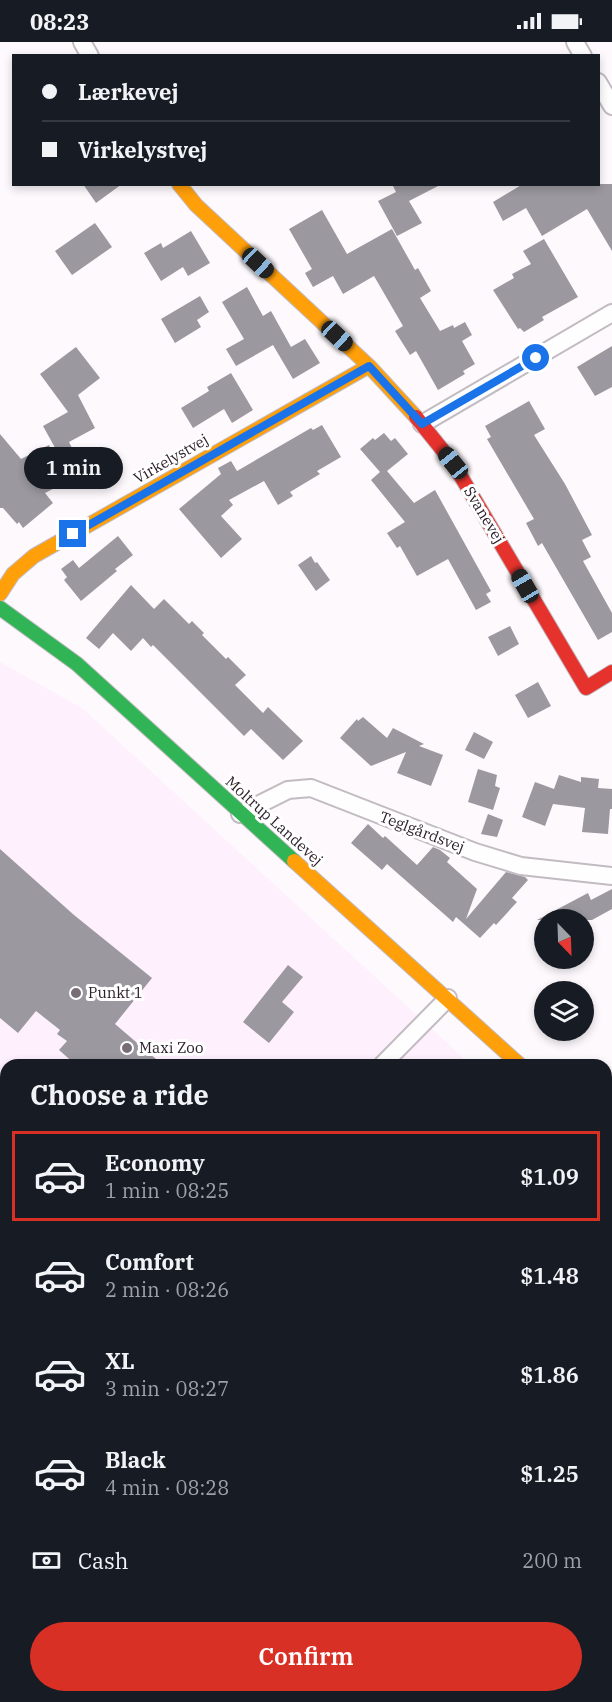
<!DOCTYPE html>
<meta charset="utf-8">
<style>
body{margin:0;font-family:"IBM Plex Serif",serif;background:#242831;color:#f1f3f6;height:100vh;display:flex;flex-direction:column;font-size:22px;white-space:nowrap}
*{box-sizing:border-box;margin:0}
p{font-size:20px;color:#9ea1a6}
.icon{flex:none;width:33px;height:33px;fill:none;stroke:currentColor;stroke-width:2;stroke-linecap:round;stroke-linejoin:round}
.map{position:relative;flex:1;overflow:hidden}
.details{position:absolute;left:0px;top:1017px;width:612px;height:644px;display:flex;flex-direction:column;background:#171b24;border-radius:18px 18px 0 0;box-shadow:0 3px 9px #0003}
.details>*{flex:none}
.top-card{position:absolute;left:12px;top:12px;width:588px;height:132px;border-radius:0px;box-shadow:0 3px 9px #0003;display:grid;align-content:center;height:132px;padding:0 30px;background:#171b24}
.needle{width:39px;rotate:157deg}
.fabs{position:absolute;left:534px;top:867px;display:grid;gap:12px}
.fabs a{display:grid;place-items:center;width:60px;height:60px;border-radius:50%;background:#171b24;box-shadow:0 3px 9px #0003;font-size:30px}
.end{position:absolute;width:27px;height:27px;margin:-14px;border:8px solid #1a73e8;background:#fff;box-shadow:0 0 0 3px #fff}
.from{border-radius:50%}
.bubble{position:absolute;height:42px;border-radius:21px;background:#171b24;box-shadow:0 3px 9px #0003;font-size:20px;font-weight:600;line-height:42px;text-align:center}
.car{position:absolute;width:18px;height:36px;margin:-18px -9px;border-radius:8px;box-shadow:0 0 4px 2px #0007;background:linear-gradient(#222 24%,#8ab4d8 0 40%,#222 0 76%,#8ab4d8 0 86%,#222 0)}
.top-card b{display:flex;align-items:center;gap:21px;height:57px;font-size:22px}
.top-card b+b{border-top:2px solid #363941}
.top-card i{width:15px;height:15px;background:#f1f3f6}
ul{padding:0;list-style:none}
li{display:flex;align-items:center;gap:18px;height:90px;margin:0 12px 9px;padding:0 18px;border:3px solid transparent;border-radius:0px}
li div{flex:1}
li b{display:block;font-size:22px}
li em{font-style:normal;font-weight:600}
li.current{border-color:#d93025}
li>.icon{width:54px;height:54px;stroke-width:1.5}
h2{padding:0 30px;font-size:27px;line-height:72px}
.pay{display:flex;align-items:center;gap:15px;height:66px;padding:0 30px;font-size:22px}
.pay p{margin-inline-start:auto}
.button{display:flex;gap:12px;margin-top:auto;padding:12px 30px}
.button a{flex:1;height:69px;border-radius:36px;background:#d93025;color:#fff;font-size:24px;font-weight:600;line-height:69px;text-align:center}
.status{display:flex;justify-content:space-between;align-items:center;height:42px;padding:0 30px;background:#171b24;direction:ltr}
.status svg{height:16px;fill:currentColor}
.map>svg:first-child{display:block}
.built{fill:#fef0fc}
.building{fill:#9b989f}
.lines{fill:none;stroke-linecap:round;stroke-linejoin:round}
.street-casing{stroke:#c2bbc1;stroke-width:20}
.fast-casing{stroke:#c2bbc1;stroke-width:16}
.slow-casing{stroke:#c2bbc1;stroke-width:16}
.jam-casing{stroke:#c2bbc1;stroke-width:16}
.street{stroke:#fffeff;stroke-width:16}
.fast{stroke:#30b455;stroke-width:14}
.slow{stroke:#ff9f0a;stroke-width:14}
.jam{stroke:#e5322d;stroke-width:14}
.route{stroke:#1a73e8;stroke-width:8}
.poi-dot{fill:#766d75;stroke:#fff;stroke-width:2}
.labels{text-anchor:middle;stroke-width:6;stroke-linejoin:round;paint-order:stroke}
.street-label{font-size:15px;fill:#2d222c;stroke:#fff}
.poi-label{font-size:15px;fill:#2d222c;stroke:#fff;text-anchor:start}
</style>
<div class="status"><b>08:23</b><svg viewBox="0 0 49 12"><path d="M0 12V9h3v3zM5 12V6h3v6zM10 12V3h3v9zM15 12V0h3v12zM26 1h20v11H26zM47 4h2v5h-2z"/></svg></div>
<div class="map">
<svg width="612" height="1660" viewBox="0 0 612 1660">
<rect width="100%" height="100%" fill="#fdf9fc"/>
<path class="built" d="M0 620 83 667 471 1023H6V1654H606V1147L612 1153V1660H0Z"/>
<path class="building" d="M83 142H122L96 161Z
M392 142H442L409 159 422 181 397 194 378 159 396 150Z
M523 142H612V209L587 167 542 194 526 166 503 179 493 160Z
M322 168 347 212 392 187 415 228 418 226 431 249 420 256 440 289 453 283 454 286 465 280 472 293 462 299 475 322 463 329 465 332 438 348 416 309 410 313 395 289 403 284 374 234 343 252 333 234 313 245 305 231 312 227 289 187Z
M95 181 112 205 72 233 55 209Z
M191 189 210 221 188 234 183 225 161 239 144 211 161 201 163 206Z
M544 197 578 255 542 275 544 278 524 290 520 286 518 287 493 248 514 236 512 232 531 222 523 209Z
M247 245 263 274 271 269 291 305 305 297 320 321 293 337 273 303 236 324 226 307 244 297 222 260Z
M200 254 209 270 197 278 201 285 175 301 161 277Z
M612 304V345L595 354 577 325Z
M76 305 100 336 78 353 95 386 69 400 72 406 59 413 43 384 68 370 40 332Z
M231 331 253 368 232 381 224 367 193 386 181 366 209 349 207 345Z
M529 359 545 387 534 393 565 442 592 493 582 498 591 515 583 519 612 571V590L598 598 542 501 538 504 526 481 534 477 487 397 491 395 485 384Z
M322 383 341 415 317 429 320 432 290 450 293 454 278 463 264 439 229 458 233 463 221 474 242 497 221 516 179 467 221 432 218 426 231 419 237 429 311 386 313 388Z
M384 391 391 399 395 396 408 412 387 429 414 461 435 448 491 549 486 552 491 560 476 568 448 517 417 534 400 504 397 506 387 491 405 480 371 438 380 430 360 407 373 396 375 398Z
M0 392 21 417 49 403 68 439 45 451 53 461 23 486 19 480 17 482 3 466H0Z
M118 494 133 513 115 527 117 529 81 559 64 538 67 535 61 527 73 518 79 526Z
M311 514 315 521 317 520 330 538 316 549 298 523Z
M131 543 154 567 164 557 189 582 192 579 204 591 202 593 226 617 228 615 246 633 235 643 263 671 268 665 303 699 283 718 251 687 244 694 153 603 151 605 143 596 131 609 113 591 99 607 86 596Z
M510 584 519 602 498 614 488 595Z
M538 640 551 664 528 676 515 653Z
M363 675 387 696 393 686 424 702 419 704 443 713 431 744 397 731 406 710 371 724 340 696 357 677 358 679Z
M474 690 493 700 484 717 465 708Z
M478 727 497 733 495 744 500 746 493 768 468 760Z
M559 733 581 740V735L599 737 598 746 612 747V767H610L608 792 582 790 585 766 553 762 545 784 522 775 535 740 554 747Z
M488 772 503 778 497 795 481 792Z
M368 782 383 796 385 794 417 823 433 805 440 808 450 816 447 820 477 847 466 877 506 830 525 835 528 838 512 856 517 860 496 883 494 881 480 896 456 875 453 880 387 822 382 828 351 801Z
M0 807 74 873 152 936 115 982 163 1023H76L59 1008 67 999 57 992 60 988 36 969 18 991 0 976Z
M612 847V867L592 878H537L588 851 591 858Z
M288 923 303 935 282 960 294 970 269 1001 243 980Z"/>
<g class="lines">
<defs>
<path id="street" d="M82 0 90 14
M575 0 583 14
M598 40 612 64
M422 382 612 271
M240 772 288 748 311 746 475 810 521 824 612 834
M382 1023 448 956
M0 1503 6 1493"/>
<path id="fast" d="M0 566 77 622 294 819
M606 1103 612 1109"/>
<path id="slow" d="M179 142 196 163 369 324 416 375
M0 552 13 532 34 514 369 324
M294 819 520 1023"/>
<path id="jam" d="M416 375 453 421 586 646 612 630"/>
</defs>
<use href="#street" class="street-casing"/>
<use href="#fast" class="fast-casing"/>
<use href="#slow" class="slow-casing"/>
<use href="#jam" class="jam-casing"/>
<use href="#street" class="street"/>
<use href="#fast" class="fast"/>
<use href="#slow" class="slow"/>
<use href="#jam" class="jam"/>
</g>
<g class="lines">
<path class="route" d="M73 492 369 324 422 382 536 316"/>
</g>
<g class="poi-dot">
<circle cx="76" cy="951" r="6"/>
<circle cx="127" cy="1006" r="6"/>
</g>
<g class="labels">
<g class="street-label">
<text transform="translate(171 417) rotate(-30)" y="5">Virkelystvej</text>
<text transform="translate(484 473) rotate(59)" y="5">Svanevej</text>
<text transform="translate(274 779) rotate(42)" y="5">Moltrup Landevej</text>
<text transform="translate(422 790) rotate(21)" y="5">Teglgårdsvej</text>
</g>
<g class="poi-label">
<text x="88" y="956">Punkt 1</text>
<text x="139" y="1011">Maxi Zoo</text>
</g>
</g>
</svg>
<div class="fabs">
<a><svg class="needle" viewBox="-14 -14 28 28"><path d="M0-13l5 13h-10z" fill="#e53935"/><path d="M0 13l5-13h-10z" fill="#9ea1a6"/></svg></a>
<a><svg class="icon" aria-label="layers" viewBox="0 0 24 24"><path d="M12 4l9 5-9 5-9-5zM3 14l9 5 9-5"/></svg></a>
</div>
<i class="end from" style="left:536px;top:316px"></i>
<i class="end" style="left:73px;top:492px"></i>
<div class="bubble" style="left:24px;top:405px;width:99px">1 min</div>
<i class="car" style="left:258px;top:221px;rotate:133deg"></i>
<i class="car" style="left:337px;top:294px;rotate:133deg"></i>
<i class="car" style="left:453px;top:421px;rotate:321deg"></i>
<i class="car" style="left:525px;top:544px;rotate:330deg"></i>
<div class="top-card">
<b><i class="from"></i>Lærkevej</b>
<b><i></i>Virkelystvej</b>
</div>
<section class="details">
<h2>Choose a ride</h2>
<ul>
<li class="current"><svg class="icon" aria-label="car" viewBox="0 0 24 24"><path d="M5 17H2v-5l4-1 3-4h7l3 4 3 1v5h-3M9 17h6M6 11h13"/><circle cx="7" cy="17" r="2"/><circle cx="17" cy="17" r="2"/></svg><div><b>Economy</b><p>1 min · 08:25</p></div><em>$1.09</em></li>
<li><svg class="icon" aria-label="car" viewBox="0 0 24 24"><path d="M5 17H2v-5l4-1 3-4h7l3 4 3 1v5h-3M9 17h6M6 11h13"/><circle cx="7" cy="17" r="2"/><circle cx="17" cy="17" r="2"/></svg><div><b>Comfort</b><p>2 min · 08:26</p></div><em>$1.48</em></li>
<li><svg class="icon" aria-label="car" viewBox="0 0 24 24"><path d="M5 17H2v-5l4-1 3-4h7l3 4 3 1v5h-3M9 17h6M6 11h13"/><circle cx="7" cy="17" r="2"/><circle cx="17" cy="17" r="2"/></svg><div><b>XL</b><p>3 min · 08:27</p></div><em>$1.86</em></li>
<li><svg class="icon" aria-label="car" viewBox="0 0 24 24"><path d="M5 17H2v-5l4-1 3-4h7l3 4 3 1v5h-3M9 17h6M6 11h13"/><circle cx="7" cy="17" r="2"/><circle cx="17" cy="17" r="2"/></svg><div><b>Black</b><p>4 min · 08:28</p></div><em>$1.25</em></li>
</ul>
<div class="pay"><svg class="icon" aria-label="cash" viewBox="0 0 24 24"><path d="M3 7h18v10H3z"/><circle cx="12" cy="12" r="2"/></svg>Cash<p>200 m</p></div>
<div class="button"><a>Confirm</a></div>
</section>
</div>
